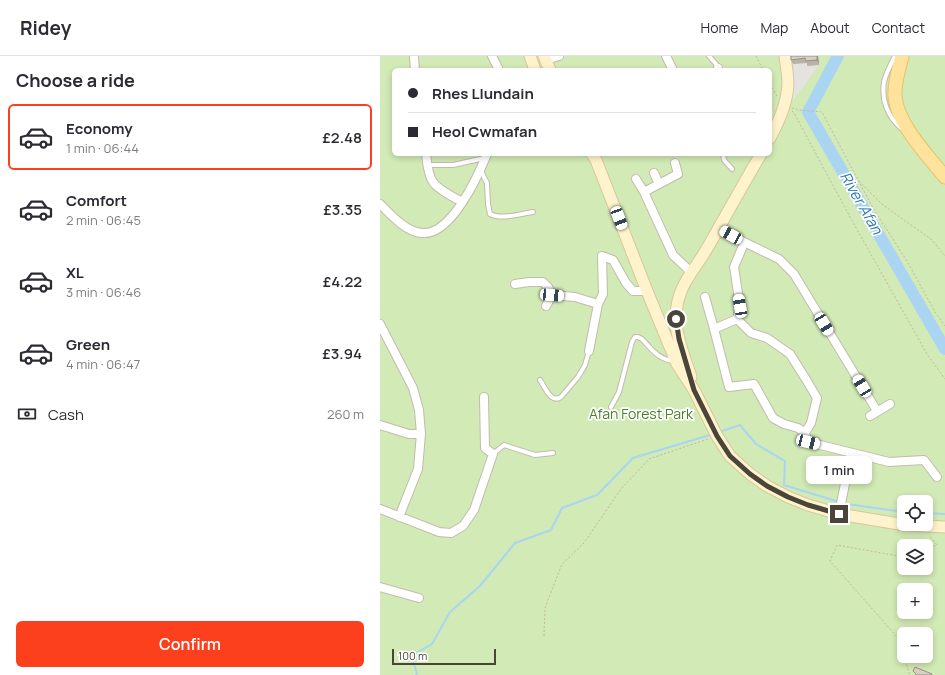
<!DOCTYPE html>
<meta charset="utf-8">
<style>
body{margin:0;font-family:Manrope,sans-serif;background:#f2f2f3;color:#2b2b33;height:100vh;display:flex;flex-direction:column;font-size:15px;white-space:nowrap}
*{box-sizing:border-box;margin:0}
p{font-size:13px;color:#7c7c81}
.icon{flex:none;width:22px;height:22px;fill:none;stroke:currentColor;stroke-width:2;stroke-linecap:round;stroke-linejoin:round}
.map{position:relative;flex:1;overflow:hidden}
.sheet{display:flex;flex-direction:column;background:#fff;width:380px}
.sheet>*{flex:none}
.hud{position:absolute;left:12px;top:12px;width:380px;height:88px;border-radius:6px;box-shadow:0 2px 6px #0003;display:grid;align-content:center;height:88px;padding:0 16px;background:#fff}
.tools{position:absolute;left:517px;top:439px;display:grid;gap:8px}
.tools a{display:grid;place-items:center;width:36px;height:36px;border-radius:6px;background:#fff;box-shadow:0 2px 6px #0003;font-size:20px}
.scale{position:absolute;left:12px;bottom:10px;width:104px;box-sizing:border-box;padding-left:4px;border:2px solid #4b4439;border-top:0;font-size:11px;line-height:14px;white-space:nowrap;color:#4b4439;-webkit-text-stroke:3px #fff;paint-order:stroke}
.end{position:absolute;width:18px;height:18px;margin:-9px;border:5px solid #4b4439;background:#fff;box-shadow:0 0 0 2px #fff}
.from{border-radius:50%}
.bubble{position:absolute;height:28px;border-radius:6px;background:#fff;box-shadow:0 2px 6px #0003;font-size:13px;font-weight:600;line-height:28px;text-align:center}
.car{position:absolute;width:12px;height:24px;margin:-12px -6px;border-radius:5px;box-shadow:0 0 3px 1px #0007;background:linear-gradient(#fff 24%,#345 0 40%,#fff 0 76%,#345 0 86%,#fff 0)}
.hud b{display:flex;align-items:center;gap:14px;height:38px;font-size:15px}
.hud b+b{border-top:1px solid #e1e1e2}
.hud i{width:10px;height:10px;background:#2b2b33}
ul{padding:0;list-style:none}
li{display:flex;align-items:center;gap:12px;height:66px;margin:0 8px 6px;padding:0 8px;border:2px solid transparent;border-radius:6px}
li div{flex:1}
li b{display:block;font-size:15px}
li em{font-style:normal;font-weight:600}
li.active{border-color:#fc3f1d}
li>.icon{width:36px;height:36px;stroke-width:1.5}
h2{padding:0 16px;font-size:18px;line-height:48px}
.pay{display:flex;align-items:center;gap:10px;height:44px;padding:0 16px;font-size:15px}
.pay p{margin-inline-start:auto}
.button{display:flex;gap:8px;margin-top:auto;padding:8px 16px}
.button a{flex:1;height:46px;border-radius:6px;background:#fc3f1d;color:#fff;font-size:16px;font-weight:600;line-height:46px;text-align:center}
header{display:flex;align-items:center;gap:24px;box-sizing:border-box;height:56px;padding:0 20px;background:#fff;border-bottom:1px solid #e1e1e2}
header strong{font-size:19px}
nav{display:flex;gap:22px;margin-inline-start:auto;font-size:14px}
main{display:flex;flex:1;min-height:0}
.map>svg:first-child{display:block}
.green{fill:#d2eab5;fill-rule:evenodd}
.parking{fill:#e5e3e0}
.lines{fill:none;stroke-linecap:round;stroke-linejoin:round}
.stream{stroke:#a9d4f2;stroke-width:2}
.river{stroke:#a9d4f2;stroke-width:12}
.lane-casing{stroke:#c2bbae;stroke-width:6}
.street-casing{stroke:#c2bbae;stroke-width:10}
.secondary-casing{stroke:#d6c79b;stroke-width:13}
.primary-casing{stroke:#e6c16a;stroke-width:15}
.path{stroke:#c4b79f;stroke-width:1;stroke-dasharray:2 2;stroke-linecap:butt}
.lane{stroke:#fff;stroke-width:4}
.street{stroke:#fff;stroke-width:8}
.secondary{stroke:#fff3cd;stroke-width:11}
.primary{stroke:#ffe39c;stroke-width:13}
.wall{fill:#bab2a6}
.shaded-wall{fill:#979187}
.building{fill:#d8cfc1;stroke:#979187}
.route{stroke:#4b4439;stroke-width:5}
.labels{text-anchor:middle;stroke-width:3.5;stroke-linejoin:round;paint-order:stroke}
.park-label{font-size:14px;fill:#4a7f2a;stroke:#fff}
.water-label{font-size:15px;font-style:italic;fill:#2e7ab2;stroke:#fff}
</style>
<header>
<strong>Ridey</strong>
<nav><a>Home</a><a>Map</a><a>About</a><a>Contact</a></nav>
</header>
<main>
<section class="sheet">
<h2>Choose a ride</h2>
<ul>
<li class="active"><svg class="icon" aria-label="car" viewBox="0 0 24 24"><path d="M5 17H2v-5l4-1 3-4h7l3 4 3 1v5h-3M9 17h6M6 11h13"/><circle cx="7" cy="17" r="2"/><circle cx="17" cy="17" r="2"/></svg><div><b>Economy</b><p>1 min · 06:44</p></div><em>£2.48</em></li>
<li><svg class="icon" aria-label="car" viewBox="0 0 24 24"><path d="M5 17H2v-5l4-1 3-4h7l3 4 3 1v5h-3M9 17h6M6 11h13"/><circle cx="7" cy="17" r="2"/><circle cx="17" cy="17" r="2"/></svg><div><b>Comfort</b><p>2 min · 06:45</p></div><em>£3.35</em></li>
<li><svg class="icon" aria-label="car" viewBox="0 0 24 24"><path d="M5 17H2v-5l4-1 3-4h7l3 4 3 1v5h-3M9 17h6M6 11h13"/><circle cx="7" cy="17" r="2"/><circle cx="17" cy="17" r="2"/></svg><div><b>XL</b><p>3 min · 06:46</p></div><em>£4.22</em></li>
<li><svg class="icon" aria-label="car" viewBox="0 0 24 24"><path d="M5 17H2v-5l4-1 3-4h7l3 4 3 1v5h-3M9 17h6M6 11h13"/><circle cx="7" cy="17" r="2"/><circle cx="17" cy="17" r="2"/></svg><div><b>Green</b><p>4 min · 06:47</p></div><em>£3.94</em></li>
</ul>
<div class="pay"><svg class="icon" aria-label="cash" viewBox="0 0 24 24"><path d="M3 7h18v10H3z"/><circle cx="12" cy="12" r="2"/></svg>Cash<p>260 m</p></div>
<div class="button"><a>Confirm</a></div>
</section>
<div class="map">
<svg width="565" height="619" viewBox="0 0 565 619">
<rect width="100%" height="100%" fill="#f6f3ec"/>
<path class="green" d="M0 0H565V619H0ZM14 14H390V98H14ZM524 446H546V468H524ZM524 490H546V512H524ZM524 534H546V556H524ZM524 578H546V600H524Z"/>
<path class="parking" d="M427 7 428 10 439 9 415 42 411 46 410 9Z"/>
<g class="lines">
<path class="stream" d="M342 375 360 369 376 388 405 405 404 429 456 445
M467 448 524 456
M546 457 565 458
M36 619 37 617 31 600 52 588 70 556 100 530 135 487 171 474 182 452 217 439 253 402 330 379"/>
<path class="river" d="M458 0 428 56 565 293"/>
<defs>
<path id="lane" d="M329 0 336 8 338 12
M515 0C511 8 506 17 504 26 501 44 508 61 521 72
M343 98 344 104 352 113
M48 109H73L105 102
M101 115 107 127 108 148 110 158C121 164 140 158 153 156
M160 324C165 331 171 348 181 341L198 321 205 309 209 295
M231 351 239 336 252 286 255 281H258L262 283C272 294 279 304 295 305
M113 398 124 389 155 399 173 397"/>
<path id="street" d="M112 0 119 14
M286 0 293 14
M34 2 35 14
M166 4 179 0
M338 12V14
M46 98C47 107 48 119 53 126 57 133 75 142 82 146
M274 117 279 128
M256 123 264 136 293 199 311 216
M264 136 298 118 295 107
M0 148C11 159 26 176 42 177 71 180 98 120 107 98
M338 172 364 186 399 203 414 218 497 355
M362 192 354 211 360 250 357 263 334 273 349 331 374 328 393 362 404 368 418 372 425 377 428 386 509 406 544 404 557 421
M135 228 149 226H163L168 231 172 239 195 241 218 248 223 238 222 200 233 204 246 227 253 235H267
M325 241 334 273
M166 250 172 239
M357 263 371 277 387 282 410 298 427 325 437 342 431 367 425 377
M0 268 33 332 39 354 41 378 38 413 19 461
M209 295 218 248
M490 360 510 348
M0 369 29 378H41
M0 453 59 476 71 477 83 470 94 454 113 398 105 392 104 341
M459 458 471 397
M0 531 39 542"/>
<path id="secondary" d="M150 0 155 14
M164 0 170 14
M390 82C399 65 407 48 408 28 408 19 406 9 405 0
M212 98 216 104 267 235 297 308 314 334 337 380 350 400 370 418 387 430 408 441 428 449 459 458 525 469 565 471
M311 321C306 305 295 279 296 262 296 229 315 215 329 189 347 158 363 128 381 98"/>
<path id="primary" d="M522 0C519 13 514 27 515 40 517 68 548 100 565 121"/>
</defs>
<use href="#lane" class="lane-casing"/>
<use href="#street" class="street-casing"/>
<use href="#secondary" class="secondary-casing"/>
<use href="#primary" class="primary-casing"/>
<path class="path" d="M376 0 383 14
M390 28 397 40
M412 52 419 54 442 56 493 152 527 205 555 256 565 270
M412 55 414 57 470 161 547 298 565 323
M479 125 503 149 552 184 565 200
M546 493 557 489 550 480
M524 501 457 489 450 505 517 581 530 619
M164 580 165 552 182 508 204 487 241 433 269 403 328 383"/>
<use href="#lane" class="lane"/>
<use href="#street" class="street"/>
<use href="#secondary" class="secondary"/>
<use href="#primary" class="primary"/>
</g>
<path class="wall" d="M438 0 439 9 427 10V7L413 8 411 4Z"/>
<path class="shaded-wall" d="M437 0H438L439 9 437 4Z"/>
<path class="building" d="M411 0H437V4L426 5 425 2 411 4Z
M535 611 552 618 551 619H536V618L533 615Z"/>
<g class="lines">
<path class="route" d="M296 263 299 283 314 334 337 380 350 400 370 418 387 430 408 441 428 449 459 458"/>
</g>
<g class="labels">
<g class="park-label">
<text x="261" y="363">Afan Forest Park</text>
</g>
<g class="water-label">
<text transform="translate(481 147) rotate(60)" y="5">River Afan</text>
</g>
</g>
</svg>
<div class="tools">
<a><svg class="icon" aria-label="locate" viewBox="0 0 24 24"><circle cx="12" cy="12" r="6"/><path d="M12 2v4M12 18v4M2 12h4M18 12h4"/></svg></a>
<a><svg class="icon" aria-label="layers" viewBox="0 0 24 24"><path d="M12 4l9 5-9 5-9-5zM3 14l9 5 9-5"/></svg></a>
<a>+</a>
<a>−</a>
</div>
<div class="scale">100 m</div>
<i class="end from" style="left:296px;top:263px"></i>
<i class="end" style="left:459px;top:458px"></i>
<div class="bubble" style="left:426px;top:400px;width:66px">1 min</div>
<i class="car" style="left:239px;top:162px;rotate:159deg"></i>
<i class="car" style="left:351px;top:179px;rotate:299deg"></i>
<i class="car" style="left:172px;top:239px;rotate:95deg"></i>
<i class="car" style="left:360px;top:250px;rotate:350deg"></i>
<i class="car" style="left:444px;top:268px;rotate:149deg"></i>
<i class="car" style="left:482px;top:330px;rotate:329deg"></i>
<i class="car" style="left:428px;top:386px;rotate:104deg"></i>
<div class="hud">
<b><i class="from"></i>Rhes Llundain</b>
<b><i></i>Heol Cwmafan</b>
</div>
</div>
</main>
